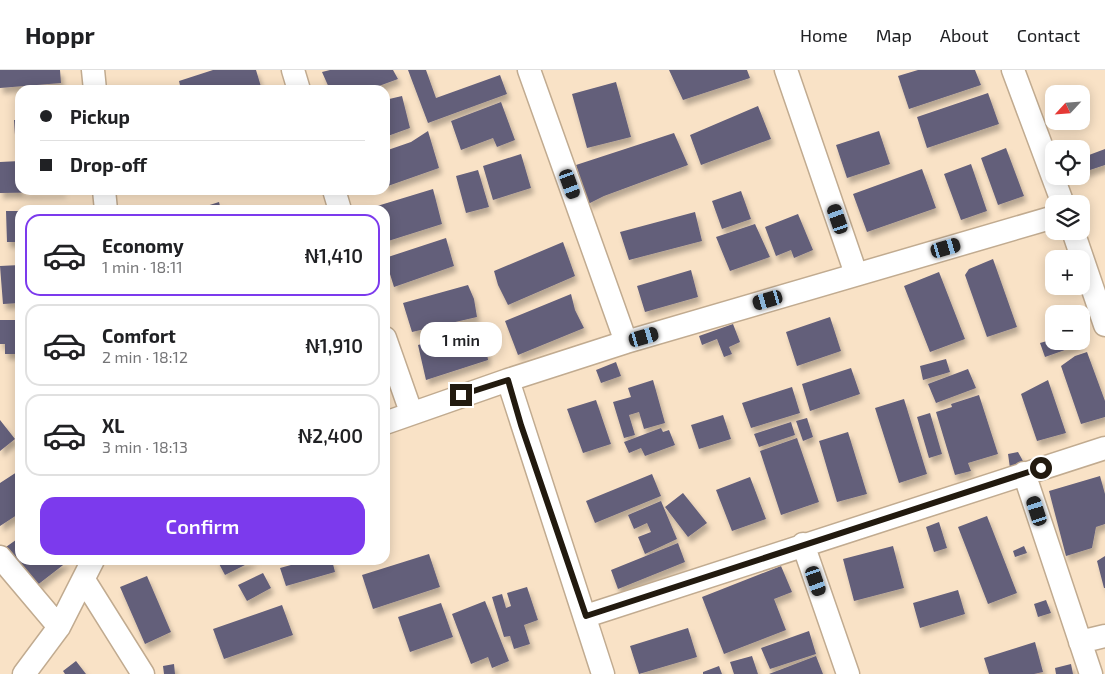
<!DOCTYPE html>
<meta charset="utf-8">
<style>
body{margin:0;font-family:"Exo 2",sans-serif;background:#f6f6f6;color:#202124;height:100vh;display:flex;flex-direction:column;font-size:19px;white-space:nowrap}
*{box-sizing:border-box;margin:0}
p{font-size:16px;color:#757577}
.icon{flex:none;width:28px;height:28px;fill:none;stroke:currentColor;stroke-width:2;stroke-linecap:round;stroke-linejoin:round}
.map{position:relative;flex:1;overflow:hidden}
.sheet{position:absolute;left:15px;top:135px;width:375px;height:360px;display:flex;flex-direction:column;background:#fff;border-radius:15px;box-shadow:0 2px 12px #0003}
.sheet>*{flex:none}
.guide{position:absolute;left:15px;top:15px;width:375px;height:110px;border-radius:15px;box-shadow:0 2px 12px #0003;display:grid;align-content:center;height:110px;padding:0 25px;background:#fff}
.needle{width:32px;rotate:244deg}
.tools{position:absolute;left:1045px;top:15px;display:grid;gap:10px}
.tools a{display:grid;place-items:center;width:45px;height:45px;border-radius:10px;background:#fff;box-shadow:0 2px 12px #0003;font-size:25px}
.end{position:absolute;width:22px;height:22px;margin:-11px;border:6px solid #221a0f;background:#fff;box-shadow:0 0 0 2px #fff}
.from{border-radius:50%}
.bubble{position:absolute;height:35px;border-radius:15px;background:#fff;box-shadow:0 2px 12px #0003;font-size:16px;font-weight:600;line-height:35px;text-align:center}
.car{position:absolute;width:15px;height:30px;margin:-15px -8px;border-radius:6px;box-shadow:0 0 4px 1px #0007;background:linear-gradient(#222 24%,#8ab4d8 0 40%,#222 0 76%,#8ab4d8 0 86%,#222 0)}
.guide b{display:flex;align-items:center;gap:18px;height:48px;font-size:19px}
.guide b+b{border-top:1px solid #e0e0e0}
.guide i{width:12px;height:12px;background:#202124}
ul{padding:9px 0 0;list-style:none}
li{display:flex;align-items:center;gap:15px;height:82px;margin:0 10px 8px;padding:0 15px;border:2px solid #e0e0e0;border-radius:15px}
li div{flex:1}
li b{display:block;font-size:19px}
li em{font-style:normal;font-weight:600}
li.active{border-color:#7c3aed}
li>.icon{width:45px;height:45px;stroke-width:1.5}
.cta{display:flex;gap:10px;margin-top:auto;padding:10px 25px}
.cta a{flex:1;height:58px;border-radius:15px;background:#7c3aed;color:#fff;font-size:20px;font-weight:600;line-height:58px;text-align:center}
header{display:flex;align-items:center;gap:30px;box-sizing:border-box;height:70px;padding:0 25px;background:#fff;border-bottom:1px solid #e0e0e0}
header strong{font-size:24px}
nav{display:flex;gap:28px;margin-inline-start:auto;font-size:18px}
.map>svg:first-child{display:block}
.building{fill:#635e7a;filter:url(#shadow)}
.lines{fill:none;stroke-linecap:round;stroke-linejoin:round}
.minor-casing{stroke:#c1ab90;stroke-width:25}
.minor{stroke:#fff;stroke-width:22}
.route{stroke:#221a0f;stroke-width:6}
</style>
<header>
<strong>Hoppr</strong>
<nav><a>Home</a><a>Map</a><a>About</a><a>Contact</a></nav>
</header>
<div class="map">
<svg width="1105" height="604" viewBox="0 0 1105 604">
<defs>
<filter id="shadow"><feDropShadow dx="3" dy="5.5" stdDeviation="2.5" flood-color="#0004"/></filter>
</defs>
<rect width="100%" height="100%" fill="#f9e2c6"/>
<path class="building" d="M0 0H60L61 13 0 18Z
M213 0H256L262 20H181L179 11Z
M330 0H393L398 9 368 20H330L322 2Z
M408 0H426L436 28 500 5 507 24 428 53Z
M669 0H747L750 8 683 30Z
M918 0H975L981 15 909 39 898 6Z
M616 12 631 67 587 78 572 24Z
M988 23 999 54 927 78 917 47Z
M402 26 410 58 385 67V30Z
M501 32 515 70 497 77 493 68 461 80 451 51Z
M758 36 771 69 701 95 690 65Z
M14 50H20V80H16Z
M428 61 439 98 385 117V81L411 72Z
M879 61 890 94 847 108 836 75Z
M674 63 688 95 604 126 588 134 576 95Z
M1006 78 1024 126 998 135 981 88Z
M1105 79V95L1081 103V88Z
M521 84 531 118 493 130 483 96Z
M20 91V120H63V122L0 123V92Z
M971 94 987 141 961 150 944 104Z
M922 99 936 138 867 162 853 124Z
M478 100 489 137 466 143 456 106Z
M433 119 442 154 385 172V140H364Z
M741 121 751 149 722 159 712 131Z
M219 132 221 140H194Z
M6 141H20V172H7Z
M695 142 702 171 629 190 620 162Z
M798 144 813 180 794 188 791 180 776 186 765 157Z
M755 154 770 187 730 201 716 167Z
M446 168 454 196 394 217 385 188Z
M563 172 575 206 508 235 498 215 494 201Z
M993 189 1017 257 987 267 965 205 969 199Z
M20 195V233L3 234 0 196Z
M691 200 698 227 645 242 637 216Z
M939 202 965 269 930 282 904 216Z
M468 215 474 229 477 247 412 262 403 233Z
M571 224 575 240 584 258 518 285 505 251Z
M830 247 841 281 797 296 786 262Z
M0 250H20V284H5V274H0Z
M733 254 740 272 729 277 732 284 724 287 717 269 702 275 699 266Z
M483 258 488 290 426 310 418 275Z
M1054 269V271H1081L1082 274 1045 287 1040 273Z
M1087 282 1105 331V347L1081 354 1061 296 1075 286Z
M946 289 950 302 923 310 920 296Z
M616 292 621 306 601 313 596 300Z
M851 298 860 324 810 341 802 314Z
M968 299 976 318 936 333 928 314Z
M653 310 665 353 644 359 639 342 629 345 635 365 624 368 613 332 631 327 628 318Z
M1048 310 1066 363 1037 371 1021 324Z
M792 317 800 343 751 358 742 333Z
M979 325 998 384 968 393 971 401 955 405 936 342 952 337 951 334Z
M904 329 927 404 899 413 875 338Z
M596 330 611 374 583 383 567 339Z
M930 343 942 384 929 388 917 347Z
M723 345 731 369 699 379 691 355Z
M807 348 813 367 803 371 796 351Z
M0 350 15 369 0 381Z
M791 352 795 365 759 377 754 364Z
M661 358 663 362 669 360 675 375 645 386 641 378 629 383 624 372Z
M848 362 867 424 837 432 819 371Z
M797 368 819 432 781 445 760 381Z
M1018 382 1023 391 1010 398 1008 384Z
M20 400V443L0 456V413Z
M652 404 661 426 595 453 586 431Z
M1100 406 1105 424V454L1096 457 1092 478 1066 486 1049 421Z
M750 407 766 449 732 461 716 420Z
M683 423 707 453 688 467 665 437Z
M661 431 677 469 645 484 638 467 651 462 647 453 634 459 628 445Z
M987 446 1017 523 988 534 958 457Z
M939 452 947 478 934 482 926 457Z
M20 467V490L67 492 36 516 6 477Z
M678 473 685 492 618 519 611 500Z
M893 476 904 518 854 531 843 489Z
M1024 476 1027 483 1015 487 1013 481Z
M429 484 440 517 373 539 362 505Z
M1105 486V518H1104L1097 491Z
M217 490H255L225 505Z
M309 490H332L335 502 286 516 280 498Z
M781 496 792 522 774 529 786 560 724 584 702 527Z
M263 503 271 518 247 531 238 515Z
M147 506 171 562 145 574 120 517Z
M527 517 538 550 524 555 530 574 514 579 510 566 504 567 492 527 502 524 506 538 511 536 507 523Z
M958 520 965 544 920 558 913 533Z
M1046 530 1051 543 1038 547 1034 534Z
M485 531 509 591 492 598 488 587 471 594 452 544Z
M441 533 453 567 410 582 398 547Z
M282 535 293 565 224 589 213 559Z
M688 558 697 587 639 604 630 576Z
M809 561 816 584 770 599 761 578Z
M1035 572 1043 602 1034 604H989L984 588Z
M752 586 758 604H734L730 592Z
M816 586 823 604H769Z
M76 591 86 604H65L63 601Z
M174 594 175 604H164L163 596Z
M1071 594 1073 604H1056L1055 598Z
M719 596 722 604H703V602Z"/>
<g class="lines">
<defs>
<path id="minor" d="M93 0 95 20
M293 0 299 20
M529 0 626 272
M786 0 856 204
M1013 0 1063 134
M104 120 106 140
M334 120 340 140
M1073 161 1105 255
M385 268 411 342
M508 310 626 272 1054 147
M385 353 508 310 603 604
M1024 403 1091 604
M803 474 848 604
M0 487 59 557
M84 510 143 604
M586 546 1105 378
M1080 572 1105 566
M24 604 59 557 93 490"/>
</defs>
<use href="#minor" class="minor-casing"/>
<use href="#minor" class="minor"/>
</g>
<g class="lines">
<path class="route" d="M461 325 508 310 521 355 586 546 1041 398"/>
</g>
</svg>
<div class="tools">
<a><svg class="needle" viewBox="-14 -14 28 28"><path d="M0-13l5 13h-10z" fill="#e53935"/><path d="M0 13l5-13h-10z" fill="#757577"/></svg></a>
<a><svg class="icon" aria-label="locate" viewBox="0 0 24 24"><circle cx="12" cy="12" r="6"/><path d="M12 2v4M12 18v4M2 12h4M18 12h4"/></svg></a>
<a><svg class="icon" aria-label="layers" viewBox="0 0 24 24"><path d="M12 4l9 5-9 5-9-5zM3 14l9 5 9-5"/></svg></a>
<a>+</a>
<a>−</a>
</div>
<i class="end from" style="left:1041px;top:398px"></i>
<i class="end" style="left:461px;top:325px"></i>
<div class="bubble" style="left:420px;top:252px;width:82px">1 min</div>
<i class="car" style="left:570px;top:114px;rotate:160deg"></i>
<i class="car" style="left:838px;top:149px;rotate:341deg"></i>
<i class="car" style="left:946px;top:178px;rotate:74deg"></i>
<i class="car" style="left:768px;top:230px;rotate:254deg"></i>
<i class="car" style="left:644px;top:267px;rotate:74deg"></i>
<i class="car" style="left:1037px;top:441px;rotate:342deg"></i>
<i class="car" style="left:816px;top:511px;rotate:161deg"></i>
<div class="guide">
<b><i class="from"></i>Pickup</b>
<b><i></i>Drop-off</b>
</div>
<section class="sheet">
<ul>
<li class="active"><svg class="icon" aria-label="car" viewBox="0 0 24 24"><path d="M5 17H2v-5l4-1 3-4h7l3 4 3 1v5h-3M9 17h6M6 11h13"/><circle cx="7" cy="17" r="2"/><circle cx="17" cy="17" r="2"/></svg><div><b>Economy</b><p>1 min · 18:11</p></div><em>₦1,410</em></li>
<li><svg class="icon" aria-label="car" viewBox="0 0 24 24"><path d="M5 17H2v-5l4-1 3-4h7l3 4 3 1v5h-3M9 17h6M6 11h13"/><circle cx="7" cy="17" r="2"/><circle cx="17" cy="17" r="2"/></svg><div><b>Comfort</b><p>2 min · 18:12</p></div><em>₦1,910</em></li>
<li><svg class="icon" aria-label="car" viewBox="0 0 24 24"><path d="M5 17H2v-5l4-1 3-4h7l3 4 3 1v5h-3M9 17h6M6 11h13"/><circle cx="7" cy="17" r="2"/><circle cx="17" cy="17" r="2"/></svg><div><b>XL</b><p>3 min · 18:13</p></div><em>₦2,400</em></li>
</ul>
<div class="cta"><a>Confirm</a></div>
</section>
</div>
